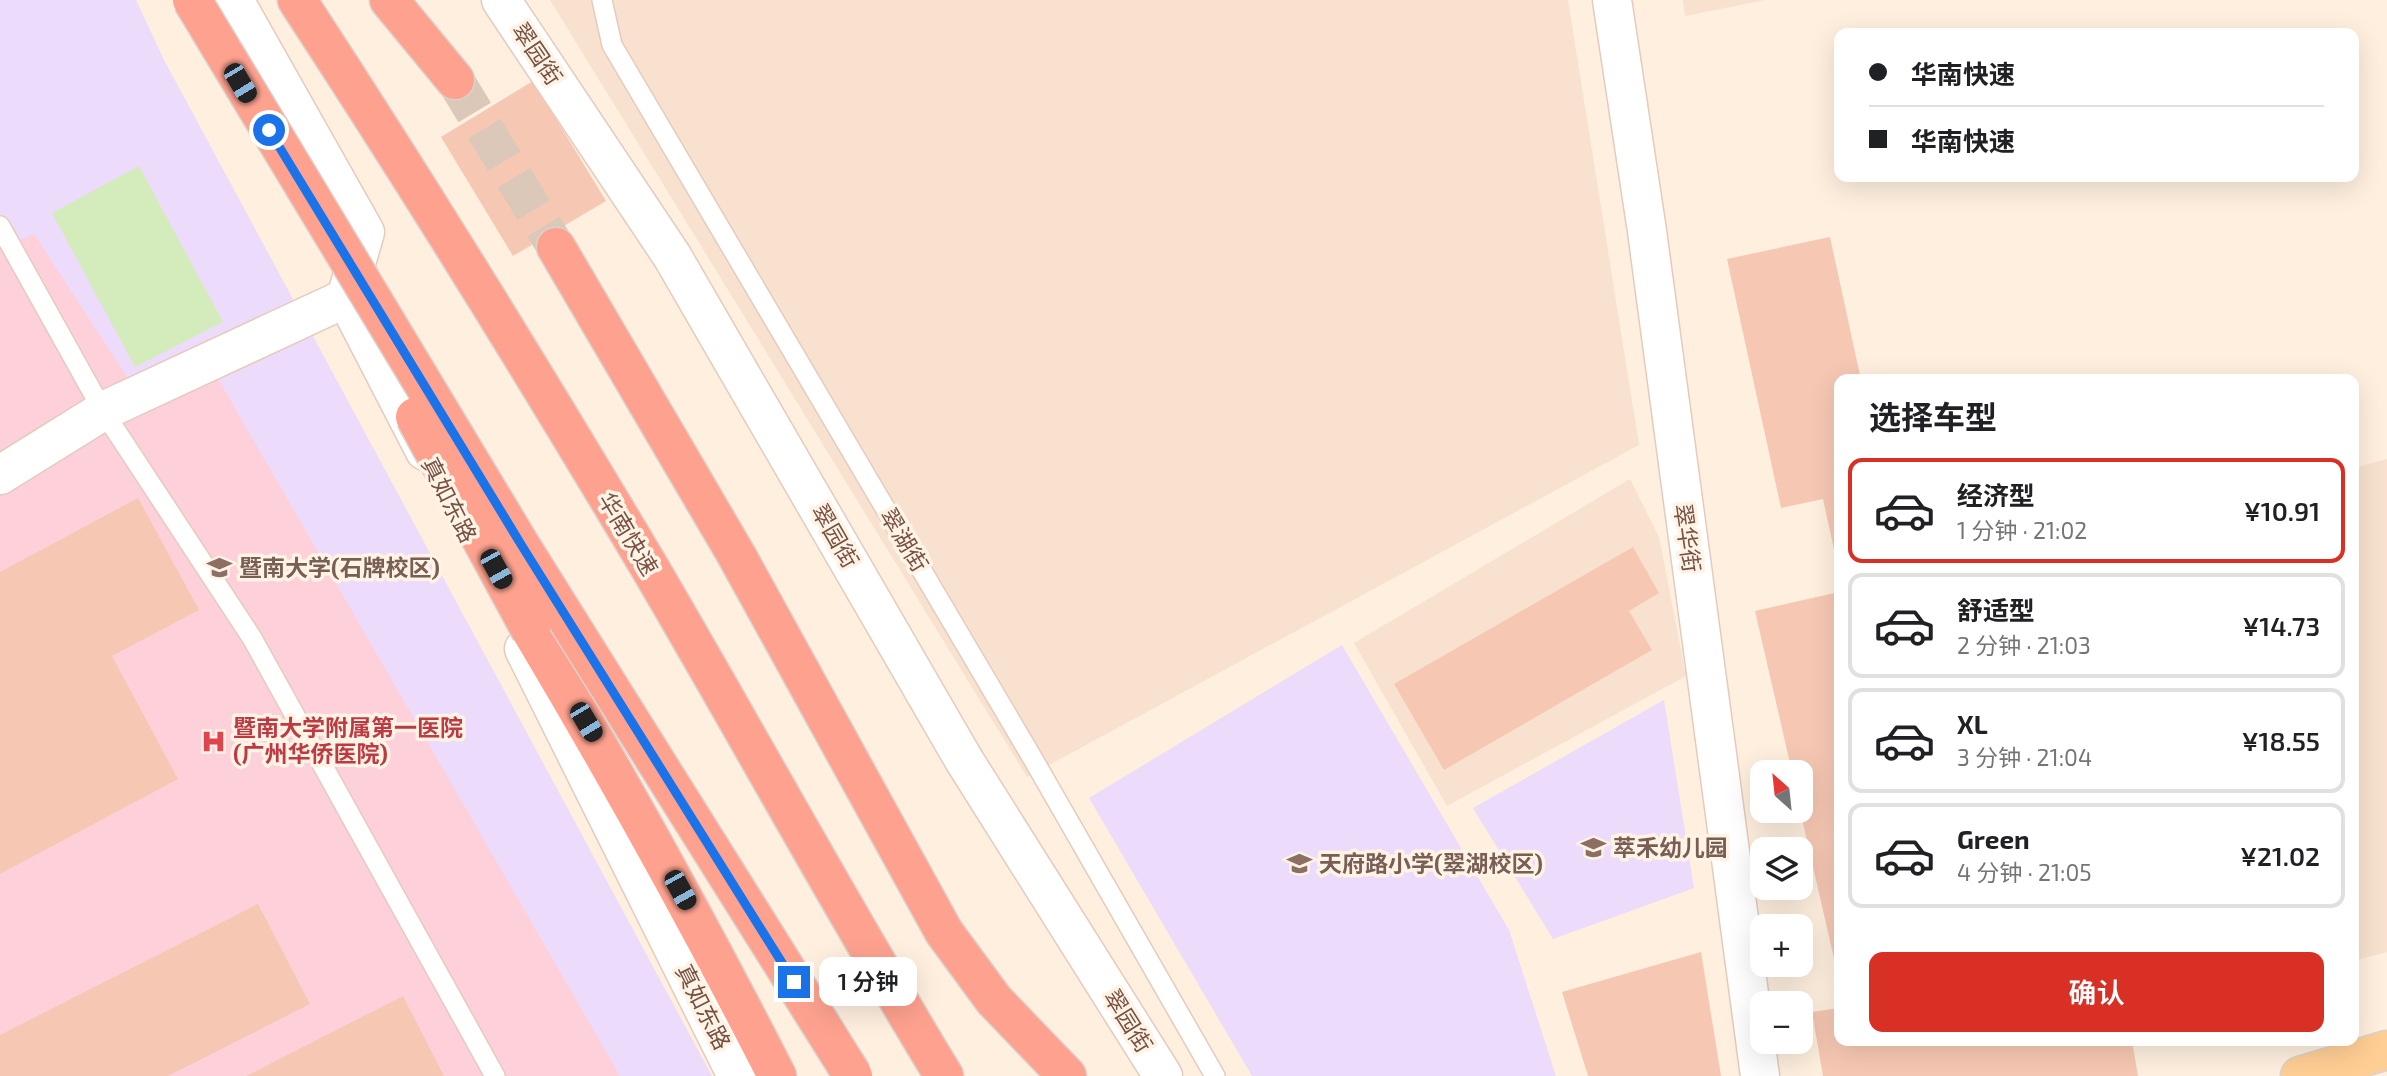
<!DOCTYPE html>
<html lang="zh">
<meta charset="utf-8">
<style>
body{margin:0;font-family:"Exo 2","Noto Sans SC",sans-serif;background:#f2f2f2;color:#202124;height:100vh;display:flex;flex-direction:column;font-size:26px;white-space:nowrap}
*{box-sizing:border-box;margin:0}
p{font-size:23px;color:#757577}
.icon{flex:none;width:38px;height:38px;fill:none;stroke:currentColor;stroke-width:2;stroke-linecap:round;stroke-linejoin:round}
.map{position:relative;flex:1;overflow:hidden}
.details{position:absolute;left:1834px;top:374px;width:525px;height:672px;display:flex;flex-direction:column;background:#fff;border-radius:14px;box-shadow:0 7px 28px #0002}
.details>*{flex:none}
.guide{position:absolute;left:1834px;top:28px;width:525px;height:154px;border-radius:14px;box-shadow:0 7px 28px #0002;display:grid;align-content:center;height:154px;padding:0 35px;background:#fff}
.needle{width:46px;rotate:333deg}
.fabs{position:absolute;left:1750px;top:760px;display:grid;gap:14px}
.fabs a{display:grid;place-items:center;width:63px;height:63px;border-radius:14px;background:#fff;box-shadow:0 7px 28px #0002;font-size:35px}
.end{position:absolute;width:32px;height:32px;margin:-16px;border:9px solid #1a73e8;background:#fff;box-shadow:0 0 0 4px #fff}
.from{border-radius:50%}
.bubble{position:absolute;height:49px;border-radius:14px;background:#fff;box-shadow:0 7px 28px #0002;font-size:23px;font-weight:600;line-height:49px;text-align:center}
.car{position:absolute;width:21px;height:42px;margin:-21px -10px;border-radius:9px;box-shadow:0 0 5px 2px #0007;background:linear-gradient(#222 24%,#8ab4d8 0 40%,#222 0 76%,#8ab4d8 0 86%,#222 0)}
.guide b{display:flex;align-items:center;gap:24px;height:66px;font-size:26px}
.guide b+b{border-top:2px solid #e0e0e0}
.guide i{width:18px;height:18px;background:#202124}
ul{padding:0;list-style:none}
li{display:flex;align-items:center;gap:21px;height:105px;margin:0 14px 10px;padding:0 21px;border:4px solid #e0e0e0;border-radius:14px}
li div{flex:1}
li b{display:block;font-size:26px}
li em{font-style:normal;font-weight:600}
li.current{border-color:#d93025}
li>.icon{width:63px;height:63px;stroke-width:1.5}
h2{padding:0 35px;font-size:32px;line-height:84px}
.cta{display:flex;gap:14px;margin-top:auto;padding:14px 35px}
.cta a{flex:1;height:80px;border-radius:14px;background:#d93025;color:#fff;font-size:28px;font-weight:600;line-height:80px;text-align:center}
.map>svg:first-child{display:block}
.residential{fill:#f8e2cf}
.education{fill:#ecdbfa}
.medical{fill:#fdd0da}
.green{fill:#d4ecbc}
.building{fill:#f6c8b3}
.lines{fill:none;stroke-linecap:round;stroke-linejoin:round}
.motorway-tunnel{stroke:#dcc8b8;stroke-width:38;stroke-dasharray:38 19;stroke-linecap:butt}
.service-casing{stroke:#e5cbbd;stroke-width:22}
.minor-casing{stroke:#e5cbbd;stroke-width:41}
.primary-casing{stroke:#dbd2ce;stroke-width:41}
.motorway-casing{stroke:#dbd2ce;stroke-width:41}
.service{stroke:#fff;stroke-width:19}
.minor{stroke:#fff;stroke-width:38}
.primary{stroke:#ffce94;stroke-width:38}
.motorway{stroke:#fea28f;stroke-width:38}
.motorway-bridge-casing{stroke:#dbd2ce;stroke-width:41;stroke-linecap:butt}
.motorway-bridge{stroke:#fea28f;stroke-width:38}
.route{stroke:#1a73e8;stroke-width:9}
.labels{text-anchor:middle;stroke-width:7;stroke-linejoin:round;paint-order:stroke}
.street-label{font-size:23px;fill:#765144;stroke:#fff3e6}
.education-label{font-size:23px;font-weight:bold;fill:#785e54;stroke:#fff3e6;text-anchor:start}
.health-label{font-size:23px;font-weight:bold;fill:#be3a42;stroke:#fff3e6;text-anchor:start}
</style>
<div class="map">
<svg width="2387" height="1076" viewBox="0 0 2387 1076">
<rect width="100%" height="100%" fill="#feefde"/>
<path class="residential" d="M550 0H1568L1639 445 1027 777Z
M1683 0H1765L1685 16Z
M2387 459V952L2354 961V468Z
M1630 479 1659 537 1686 676 1447 806 1354 643Z"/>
<path class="education" d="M0 0H136L164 60 712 1076H0Z
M1342 645 1509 930 1556 1076H1252L1089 798Z
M1664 700 1694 888 1553 939 1473 808Z"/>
<path class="medical" d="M34 234 146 406 217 377 620 1076H0V249Z"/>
<path class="green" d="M139 166 223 322 135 367 52 213Z"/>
<path class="building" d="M533 81 606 201 513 256 441 137Z
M1830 237 1861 380H1839V553L1835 554 1823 499 1781 508 1727 259Z
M138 498 199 610 112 656 178 779 0 874V572Z
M1633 547 1659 593 1629 611 1652 650 1444 770 1394 684Z
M1839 592V975L1838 976 1800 810 1801 772H1792L1755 611Z
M258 904 310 1004 168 1076H0V1035Z
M1701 952 1721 1076H1588L1562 992Z
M403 996 444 1076H246Z
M1839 1008V1041H2132L2138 1076H1823L1812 1012Z"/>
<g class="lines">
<path class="motorway-tunnel" d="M455 80 556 247"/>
<defs>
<path id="service" d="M602 0 612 45 1033 759 1215 1076
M0 226 103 411 252 638 495 1076"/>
<path id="minor" d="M234 0 365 232 346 298 425 451
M501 0 672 256 964 760 1163 1076
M1612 0 1647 231 1760 1076
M0 475 103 411 346 298
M524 649 737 1076"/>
<path id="primary" d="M2300 1076 2387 1050"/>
<path id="motorway" d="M297 0C418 185 534 373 647 563 747 733 841 907 944 1076
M389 0 455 80
M556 247 737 556 944 932 994 1000 1067 1076
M531 631C618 777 700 925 777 1076"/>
</defs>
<use href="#service" class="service-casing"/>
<use href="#minor" class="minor-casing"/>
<use href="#primary" class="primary-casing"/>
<use href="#motorway" class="motorway-casing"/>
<use href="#service" class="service"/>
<use href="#minor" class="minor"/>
<use href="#primary" class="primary"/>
<use href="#motorway" class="motorway"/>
<defs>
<path id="motorway-bridge" d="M192 0 521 546 853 1076
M415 417 531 631"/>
</defs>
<use href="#motorway-bridge" class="motorway-bridge-casing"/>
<use href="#motorway-bridge" class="motorway-bridge"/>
</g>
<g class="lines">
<path class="route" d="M269 130 522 546 794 982"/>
</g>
<defs>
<symbol id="university-bare" viewBox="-9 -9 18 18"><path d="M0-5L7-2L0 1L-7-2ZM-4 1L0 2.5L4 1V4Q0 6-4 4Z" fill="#8d6e63" stroke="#fff3e6" stroke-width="2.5" paint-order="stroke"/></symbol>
<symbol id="hospital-bare" viewBox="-9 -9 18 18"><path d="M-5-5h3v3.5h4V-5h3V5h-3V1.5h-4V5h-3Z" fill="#e0444e" stroke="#fff3e6" stroke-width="2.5" paint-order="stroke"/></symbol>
<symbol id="school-bare" viewBox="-9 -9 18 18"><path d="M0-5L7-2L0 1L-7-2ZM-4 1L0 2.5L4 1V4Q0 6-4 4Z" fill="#8d6e63" stroke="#fff3e6" stroke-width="2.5" paint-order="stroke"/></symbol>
</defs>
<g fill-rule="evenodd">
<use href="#university-bare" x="202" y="550" width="35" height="35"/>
<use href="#hospital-bare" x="196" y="724" width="35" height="35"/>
<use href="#school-bare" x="1576" y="830" width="35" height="35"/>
<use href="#school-bare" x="1282" y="846" width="35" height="35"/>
</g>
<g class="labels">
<g class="street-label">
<text transform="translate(537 54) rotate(56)" y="8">翠园街</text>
<text transform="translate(449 500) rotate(63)" y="8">真如东路</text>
<text transform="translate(628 534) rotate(59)" y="8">华南快速</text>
<text transform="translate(835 536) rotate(60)" y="8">翠园街</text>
<text transform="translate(1687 538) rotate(82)" y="8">翠华街</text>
<text transform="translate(904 540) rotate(59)" y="8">翠湖街</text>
<text transform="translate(703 1007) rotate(63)" y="8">真如东路</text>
<text transform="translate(1128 1021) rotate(58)" y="8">翠园街</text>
</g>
<g class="education-label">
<text x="239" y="576">暨南大学(石牌校区)</text>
<text x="1613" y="856">萃禾幼儿园</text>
<text x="1319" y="872">天府路小学(翠湖校区)</text>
</g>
<g class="health-label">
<text x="233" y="736">暨南大学附属第一医院<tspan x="233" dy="26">(广州华侨医院)</tspan></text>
</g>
</g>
</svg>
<div class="fabs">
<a><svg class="needle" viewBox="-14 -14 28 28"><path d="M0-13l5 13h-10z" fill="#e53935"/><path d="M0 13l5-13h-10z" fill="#757577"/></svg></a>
<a><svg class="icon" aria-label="layers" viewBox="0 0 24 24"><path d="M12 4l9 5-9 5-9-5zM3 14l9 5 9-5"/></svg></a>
<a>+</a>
<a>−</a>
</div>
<i class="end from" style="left:269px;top:130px"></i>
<i class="end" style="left:794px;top:982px"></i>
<div class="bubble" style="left:819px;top:957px;width:98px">1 分钟</div>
<i class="car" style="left:240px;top:83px;rotate:149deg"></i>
<i class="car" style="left:496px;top:569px;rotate:151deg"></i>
<i class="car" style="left:586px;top:722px;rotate:149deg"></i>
<i class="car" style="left:680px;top:890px;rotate:151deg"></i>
<div class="guide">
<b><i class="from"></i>华南快速</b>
<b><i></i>华南快速</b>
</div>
<section class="details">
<h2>选择车型</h2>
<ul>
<li class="current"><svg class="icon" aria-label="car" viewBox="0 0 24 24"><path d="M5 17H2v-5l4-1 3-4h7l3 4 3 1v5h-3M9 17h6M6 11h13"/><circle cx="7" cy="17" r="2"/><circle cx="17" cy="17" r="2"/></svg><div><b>经济型</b><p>1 分钟 · 21:02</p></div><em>¥10.91</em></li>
<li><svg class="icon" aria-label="car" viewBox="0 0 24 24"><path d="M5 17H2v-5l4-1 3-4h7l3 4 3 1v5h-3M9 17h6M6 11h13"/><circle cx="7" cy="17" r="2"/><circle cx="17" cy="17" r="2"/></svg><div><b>舒适型</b><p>2 分钟 · 21:03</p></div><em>¥14.73</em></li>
<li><svg class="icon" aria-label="car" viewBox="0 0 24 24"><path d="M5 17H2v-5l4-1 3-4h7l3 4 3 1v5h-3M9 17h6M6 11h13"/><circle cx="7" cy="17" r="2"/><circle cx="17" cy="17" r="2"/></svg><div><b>XL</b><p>3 分钟 · 21:04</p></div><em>¥18.55</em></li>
<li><svg class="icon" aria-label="car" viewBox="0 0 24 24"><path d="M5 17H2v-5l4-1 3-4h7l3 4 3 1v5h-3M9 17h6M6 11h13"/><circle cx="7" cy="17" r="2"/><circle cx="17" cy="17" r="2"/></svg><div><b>Green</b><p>4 分钟 · 21:05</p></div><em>¥21.02</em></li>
</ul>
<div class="cta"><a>确认</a></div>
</section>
</div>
